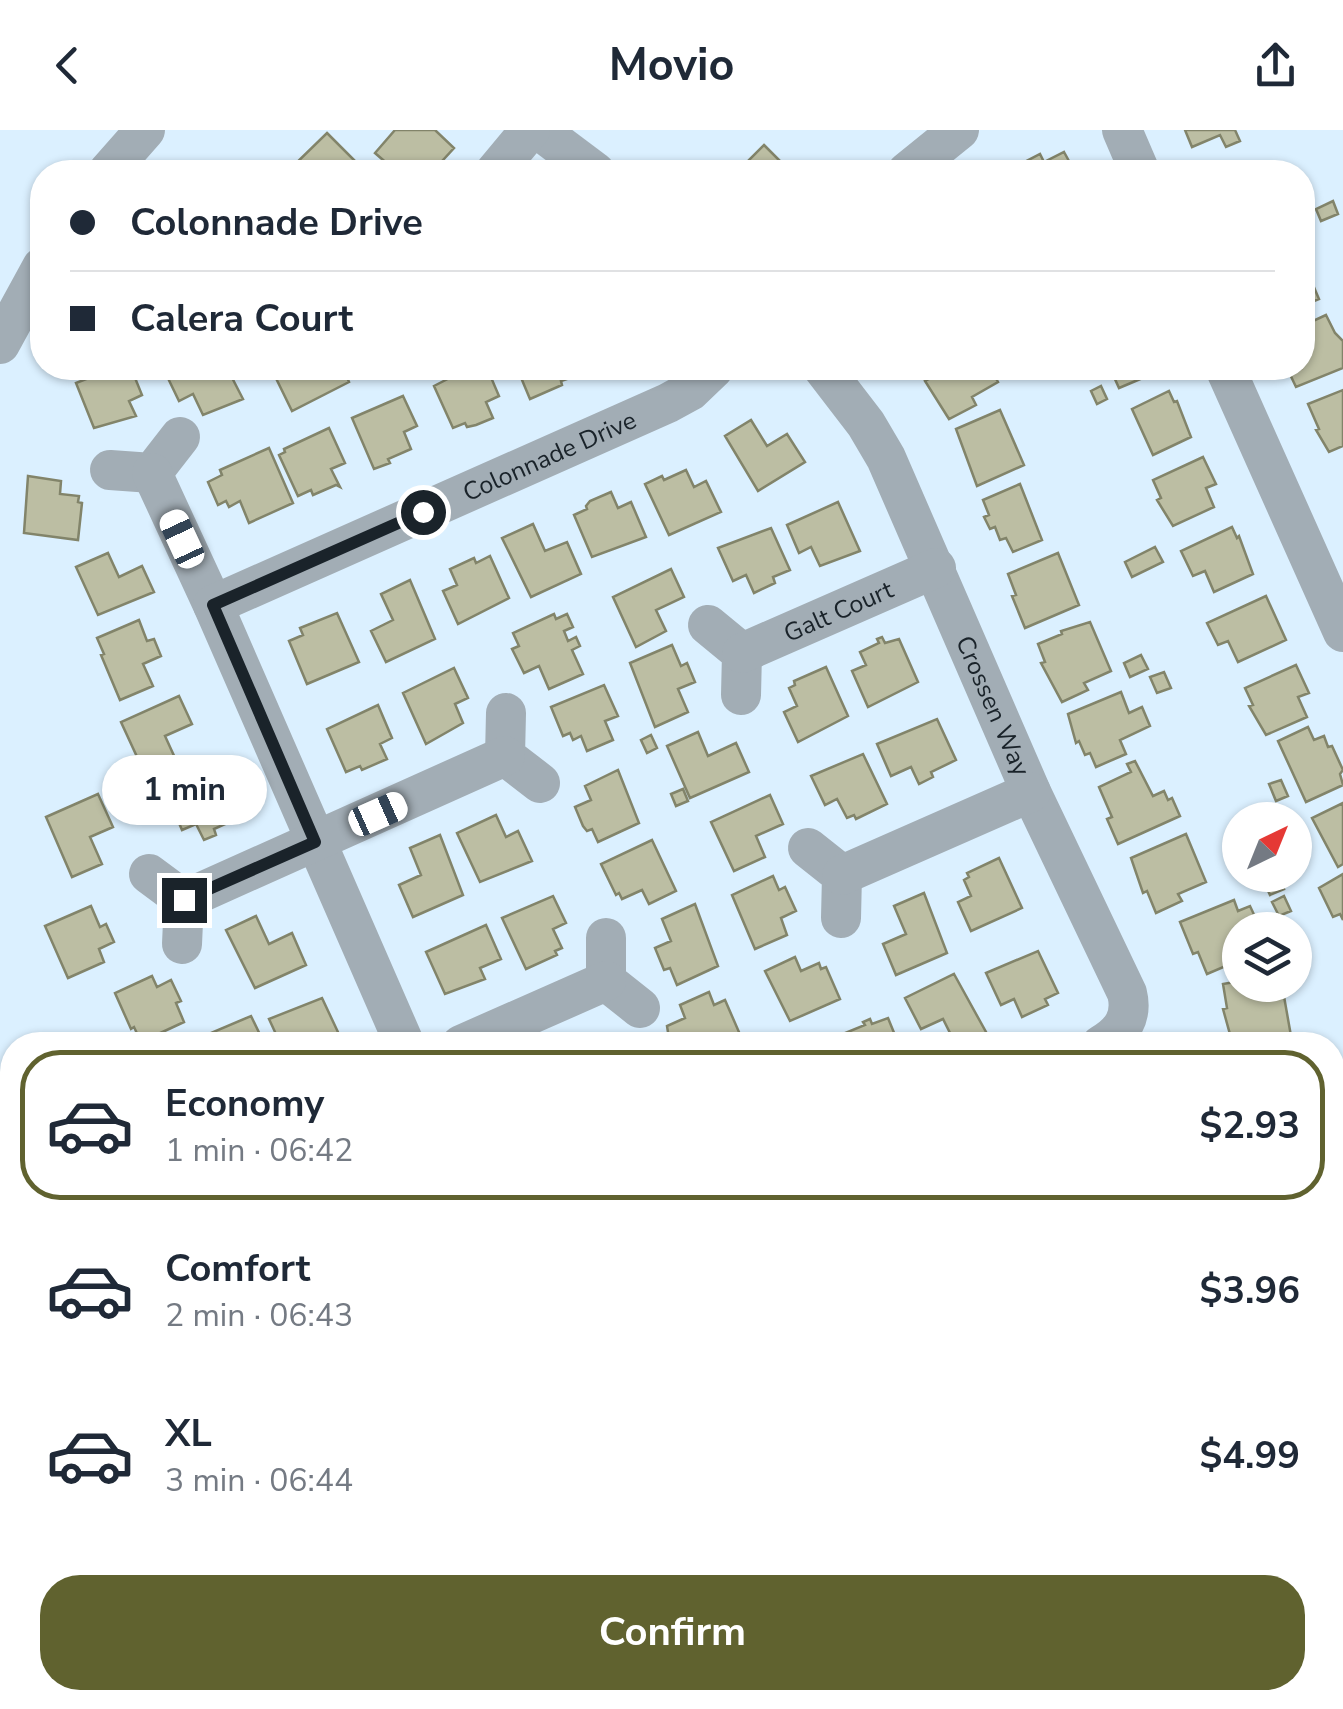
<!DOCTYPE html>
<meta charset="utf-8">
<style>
body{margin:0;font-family:"Nunito Sans",sans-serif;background:#f6f6f7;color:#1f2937;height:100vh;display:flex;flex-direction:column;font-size:38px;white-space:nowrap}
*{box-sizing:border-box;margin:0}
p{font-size:32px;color:#747a83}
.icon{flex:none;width:55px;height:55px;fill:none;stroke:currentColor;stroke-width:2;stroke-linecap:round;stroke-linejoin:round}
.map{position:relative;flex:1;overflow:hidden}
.details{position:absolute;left:0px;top:902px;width:1345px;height:678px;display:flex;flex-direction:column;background:#fff;border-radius:40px 40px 0 0;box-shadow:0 2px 8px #0004}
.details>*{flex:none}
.banner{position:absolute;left:30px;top:30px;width:1285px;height:220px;border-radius:40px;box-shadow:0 2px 8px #0004;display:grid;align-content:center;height:220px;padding:0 40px;background:#fff}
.needle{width:65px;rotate:43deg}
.tools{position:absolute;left:1222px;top:672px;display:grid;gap:20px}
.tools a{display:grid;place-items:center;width:90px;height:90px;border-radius:50%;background:#fff;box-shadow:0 2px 8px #0004;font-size:50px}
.end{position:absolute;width:45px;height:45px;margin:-22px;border:12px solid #1a232a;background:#fff;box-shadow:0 0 0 5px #fff}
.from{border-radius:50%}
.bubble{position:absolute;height:70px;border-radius:35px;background:#fff;box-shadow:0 2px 8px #0004;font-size:32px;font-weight:700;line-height:70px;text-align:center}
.car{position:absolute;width:30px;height:60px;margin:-30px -15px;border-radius:12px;box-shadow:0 0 8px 2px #0007;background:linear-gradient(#fff 24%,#345 0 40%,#fff 0 76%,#345 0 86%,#fff 0)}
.banner b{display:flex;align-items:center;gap:35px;height:95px;font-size:38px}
.banner b+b{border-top:2px solid #e0e1e3}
.banner i{width:25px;height:25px;background:#1f2937}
ul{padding:18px 0 0;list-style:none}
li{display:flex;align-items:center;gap:30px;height:150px;margin:0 20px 15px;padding:0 20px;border:5px solid transparent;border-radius:40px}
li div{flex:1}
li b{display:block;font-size:38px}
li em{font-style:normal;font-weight:700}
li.active{border-color:#60622f}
li>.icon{width:90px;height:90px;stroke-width:1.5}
.button{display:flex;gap:20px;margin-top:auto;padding:20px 40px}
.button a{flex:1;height:115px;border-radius:40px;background:#60622f;color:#fff;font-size:40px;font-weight:700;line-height:115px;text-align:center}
header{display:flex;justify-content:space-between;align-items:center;height:130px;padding:0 40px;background:#fff;font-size:45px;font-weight:700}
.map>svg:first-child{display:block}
.building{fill:#bcbea3;stroke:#82846a;stroke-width:2.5}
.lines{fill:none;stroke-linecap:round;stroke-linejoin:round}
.minor{stroke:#a2adb5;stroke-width:40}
.route{stroke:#1a232a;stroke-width:12}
.labels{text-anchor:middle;stroke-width:10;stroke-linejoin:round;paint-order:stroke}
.street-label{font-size:25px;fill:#1a232a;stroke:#f6fbfe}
</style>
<header><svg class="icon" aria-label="back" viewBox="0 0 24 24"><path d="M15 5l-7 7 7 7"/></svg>Movio<svg class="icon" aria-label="share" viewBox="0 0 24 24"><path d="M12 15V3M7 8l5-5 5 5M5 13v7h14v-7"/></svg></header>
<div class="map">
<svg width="1343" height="1579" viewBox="0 0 1343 1579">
<rect width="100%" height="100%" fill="#dbf0ff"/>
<path class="building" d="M395 0H435L454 18 432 42H419L408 33 397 42 375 23Z
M1185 0H1235L1240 11 1226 17 1220 5 1192 17Z
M327 3 363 39 360 42H287Z
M764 15 791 42H737Z
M1064 22 1075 42H1018L1015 37 1040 24 1044 32Z
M1333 71 1338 84 1321 91 1316 79Z
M1302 129 1319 169 1302 176Z
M1326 185 1335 203 1343 211V238L1296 257 1287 238H1302V196Z
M114 238H131L142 265 129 271 136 286 94 298 76 253Z
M175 238H227L243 269 203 285 193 264 179 271 165 242Z
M271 238H343L349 252 292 281Z
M469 238H487L499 266 486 272 493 288 476 295 467 297 465 293 453 298 434 256Z
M517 238H562L567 249 561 251 562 255 530 269Z
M923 238H990L998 252 972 267 976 275 949 289 925 251 929 249Z
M1110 238H1163L1164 239 1119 258Z
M1101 256 1107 269 1097 274 1091 261Z
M1343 260V316L1329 322 1316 300 1319 299 1308 274Z
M1169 261 1174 272 1177 271 1191 307 1153 325 1132 279Z
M403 266 417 296 404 302 411 319 388 329 390 333 374 339 352 288Z
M1000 280 1024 335 977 356 956 299Z
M751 290 767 316 787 304 805 332 758 361 725 306Z
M329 298 345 333 331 339 340 357 336 355 313 365 311 360 298 366 279 325 285 322 284 319Z
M269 318 293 373 249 393 240 371 229 377 226 371 218 375 208 352 222 345 220 340Z
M1203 327 1216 354 1206 358 1214 377 1173 396 1157 370 1161 368 1153 350Z
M686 340 694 357 706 351 721 382 669 405 645 354 662 346 664 350Z
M28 346 61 351 60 364 79 366 78 372 82 373 78 410 24 403Z
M1020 354 1042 410 1013 422 1006 408 1000 410 995 397 990 399 984 387 989 385 983 370Z
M611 362 618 378 631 372 646 407 592 427 574 385 587 379 586 376 590 371Z
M838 372 860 421 820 436 811 417 799 423 787 395Z
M533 394 545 421 567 412 581 444 531 467 502 408Z
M1232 397 1237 408 1239 406 1253 444 1214 462 1205 441 1193 446 1181 421Z
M771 398 790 440 773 447 775 453 754 463 746 445 733 451 718 418Z
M1155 417 1163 432 1132 447 1125 432Z
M108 423 119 447 142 436 154 462 98 485 76 437Z
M1058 423 1079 475 1025 498 1012 466 1016 465 1008 444Z
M490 426 509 468 458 494 443 461 457 455 450 439 474 428 476 433Z
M671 439 684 467 656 480 666 501 636 517 613 467Z
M410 450 435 509 386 532 371 501 393 490 381 464Z
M1266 466 1286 510 1238 532 1228 511 1218 515 1207 493Z
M337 483 359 532 307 554 289 511 303 505 300 498Z
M554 484 556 489 567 484 573 497 564 501 568 511 576 507 580 516 572 520 583 544 549 559 539 536 524 543 512 519 519 516 513 503Z
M139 490 147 511 154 509 161 526 143 534 153 556 120 570 101 525 104 524 97 508Z
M1090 492 1111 541 1084 553 1088 560 1062 572 1041 533 1045 532 1038 514 1062 504 1061 501Z
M882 507 885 513 899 509 918 552 868 577 852 541 866 535 860 522 879 513 877 509Z
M672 515 681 536 687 533 695 552 678 559 688 582 655 597 630 533Z
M1141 525 1148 539 1130 547 1124 533Z
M1296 535 1309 563 1298 567 1307 587 1266 605 1249 576 1253 575 1245 558Z
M826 537 848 586 798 612 784 582 797 576 789 558 795 555 794 551Z
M454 538 468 568 455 574 463 593 426 614 403 563Z
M1164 542 1171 558 1157 563 1150 547Z
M604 555 618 586 605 591 613 610 587 621 581 606 573 610 570 603 563 606 551 577Z
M1121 562 1129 583 1142 577 1150 596 1120 610 1126 624 1096 637 1090 623 1085 625 1079 611 1076 613 1068 584Z
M179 566 192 594 165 606 175 628 144 642 121 592Z
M378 575 392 608 380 614 387 629 362 640 360 636 346 642 327 599Z
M937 589 956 630 931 642 933 647 919 654 911 637 891 646 877 614Z
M1308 597 1314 610 1324 606 1328 617 1332 616 1343 640 1340 644 1343 655 1306 672 1278 611Z
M698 602 708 626 736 613 749 642 690 668 667 616Z
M651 605 657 618 647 623 641 610Z
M863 624 887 674 856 689 854 685 847 688 837 669 825 675 811 646Z
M1135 631 1153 666 1164 661 1168 670 1172 668 1180 686 1118 714 1107 689 1112 687 1099 657 1131 642 1127 634Z
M618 640 639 693 598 712 592 699 587 701 583 696 575 677 591 670 585 656Z
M1281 650 1288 666 1276 671 1269 654Z
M204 651 214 674 231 666 241 687 214 699 216 705 204 710 196 694 182 700 168 667Z
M683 659 688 671 676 676 671 664Z
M98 664 113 697 90 707 102 734 72 747 46 687Z
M770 665 783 694 756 706 765 727 734 741 711 692Z
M1343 673V734L1338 737 1312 688Z
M496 685 506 707 518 701 532 731 480 752 457 703Z
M1186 704 1206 752 1178 764 1182 771 1156 783 1147 761 1143 763 1131 728Z
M440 705 463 765 413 787 399 755 421 745 410 718Z
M652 710 676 761 649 774 642 760 622 769 619 763 616 765 601 734Z
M999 728 1022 778 971 801 958 772 971 766 964 750 969 747 967 743Z
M1343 744V790L1340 784 1333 787 1319 758Z
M773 746 779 760 785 757 796 781 781 788 787 805 755 819 732 765Z
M1279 748 1284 759 1270 765 1265 754Z
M924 763 947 823 896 845 883 814 906 804 894 776Z
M553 766 566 793 553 799 562 818 555 821 557 825 526 839 502 788Z
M1284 766 1291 781 1279 786 1272 772Z
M1234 770 1238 781 1250 776 1257 791 1245 796 1246 800H1240V830L1207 844 1198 822 1193 824 1180 792Z
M695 774 718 836 677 855 670 838 664 840 655 818 671 811 662 789Z
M91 776 100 797 106 794 114 812 99 819 104 832 68 848 45 796Z
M256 786 269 814 292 803 306 835 255 858 226 800Z
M486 795 501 829 480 838 485 849 445 864 426 822Z
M1038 821 1058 863 1045 869 1048 875 1022 887 1014 869 1001 875 986 843Z
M795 827 801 841 819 833 821 839 826 837 840 869 790 891 765 841Z
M954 844 986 902 960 915H956L943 889 921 899 905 868Z
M152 846 157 857 171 850 181 871 176 873 184 892 141 912 134 897 131 899 115 863Z
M1240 851V855H1252V858L1282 855 1291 906 1233 915 1223 879 1227 878 1223 854Z
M709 862 714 875 725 870 742 909 728 915H670L667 896 685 888 680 875Z
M322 868 344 915H281L269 889Z
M251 886 265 915H203L199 908Z
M888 888 899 915H835L833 908 865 895 863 892 870 889 872 894Z
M1340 1258 1343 1314 1332 1317V1259Z
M585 1568H629L634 1579H590Z"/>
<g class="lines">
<g class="minor">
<path d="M539 0 595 42"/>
<path d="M1122 0 1140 42"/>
<path d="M108 42 145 0"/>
<path d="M495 42 530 0"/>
<path d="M907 42 959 0"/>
<path d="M0 214 42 137"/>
<path id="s1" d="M823 238 866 294 886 328 1031 662 1127 863C1133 887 1122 903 1101 915"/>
<path d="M1225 238 1343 502"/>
<path d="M110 340 152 343 180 307"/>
<path d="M152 343 213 475 405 915"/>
<path id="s2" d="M213 475 668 273 690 261 714 238"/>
<path d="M708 495 742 523 741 565"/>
<path id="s3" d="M742 523 936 438"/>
<path d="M506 583 505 626 540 653"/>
<path d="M808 718 842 745 841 788"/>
<path d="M149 744 184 770 182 814"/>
<path d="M842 745 1031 662"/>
<path d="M184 770 505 626"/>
<path d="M606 808V851L640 878"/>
<path d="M461 915 606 851"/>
<path d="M1332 1200 1343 1202"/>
<path d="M229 1568 234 1579"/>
<path d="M338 1568 343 1579"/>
<path d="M443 1568 448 1579"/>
<path d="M690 1568 695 1579"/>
</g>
</g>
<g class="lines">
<path class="route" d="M184 770 315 712 213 475 423 382"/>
</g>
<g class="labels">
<g class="street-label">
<text dy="9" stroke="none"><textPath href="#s2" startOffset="368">Colonnade Drive</textPath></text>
<text dy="9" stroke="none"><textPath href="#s3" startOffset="105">Galt Court</textPath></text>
<text dy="9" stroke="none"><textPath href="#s1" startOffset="380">Crossen Way</textPath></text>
</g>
</g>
</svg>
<div class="tools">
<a><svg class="needle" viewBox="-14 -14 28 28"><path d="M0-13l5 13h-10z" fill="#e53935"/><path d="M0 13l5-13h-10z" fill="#747a83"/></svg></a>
<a><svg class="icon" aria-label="layers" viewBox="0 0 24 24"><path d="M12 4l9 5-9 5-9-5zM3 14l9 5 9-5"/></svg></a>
</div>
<i class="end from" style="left:423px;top:382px"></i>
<i class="end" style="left:184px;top:770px"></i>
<div class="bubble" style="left:102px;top:625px;width:165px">1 min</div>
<i class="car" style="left:182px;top:409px;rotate:335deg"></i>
<i class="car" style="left:378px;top:684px;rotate:66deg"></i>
<div class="banner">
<b><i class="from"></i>Colonnade Drive</b>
<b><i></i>Calera Court</b>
</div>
<section class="details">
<ul>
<li class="active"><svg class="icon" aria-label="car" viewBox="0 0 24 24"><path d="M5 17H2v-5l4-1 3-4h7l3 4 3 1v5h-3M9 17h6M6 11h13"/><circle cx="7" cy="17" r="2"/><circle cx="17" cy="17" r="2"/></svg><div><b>Economy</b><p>1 min · 06:42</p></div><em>$2.93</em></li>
<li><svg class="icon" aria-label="car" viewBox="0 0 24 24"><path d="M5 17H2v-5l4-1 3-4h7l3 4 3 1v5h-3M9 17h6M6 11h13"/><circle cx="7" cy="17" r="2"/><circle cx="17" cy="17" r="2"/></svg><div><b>Comfort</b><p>2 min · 06:43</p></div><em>$3.96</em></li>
<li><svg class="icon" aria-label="car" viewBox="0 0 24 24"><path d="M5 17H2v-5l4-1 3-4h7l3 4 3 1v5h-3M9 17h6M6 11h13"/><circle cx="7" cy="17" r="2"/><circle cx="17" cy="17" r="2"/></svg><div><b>XL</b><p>3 min · 06:44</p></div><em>$4.99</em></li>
</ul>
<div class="button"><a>Confirm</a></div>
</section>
</div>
